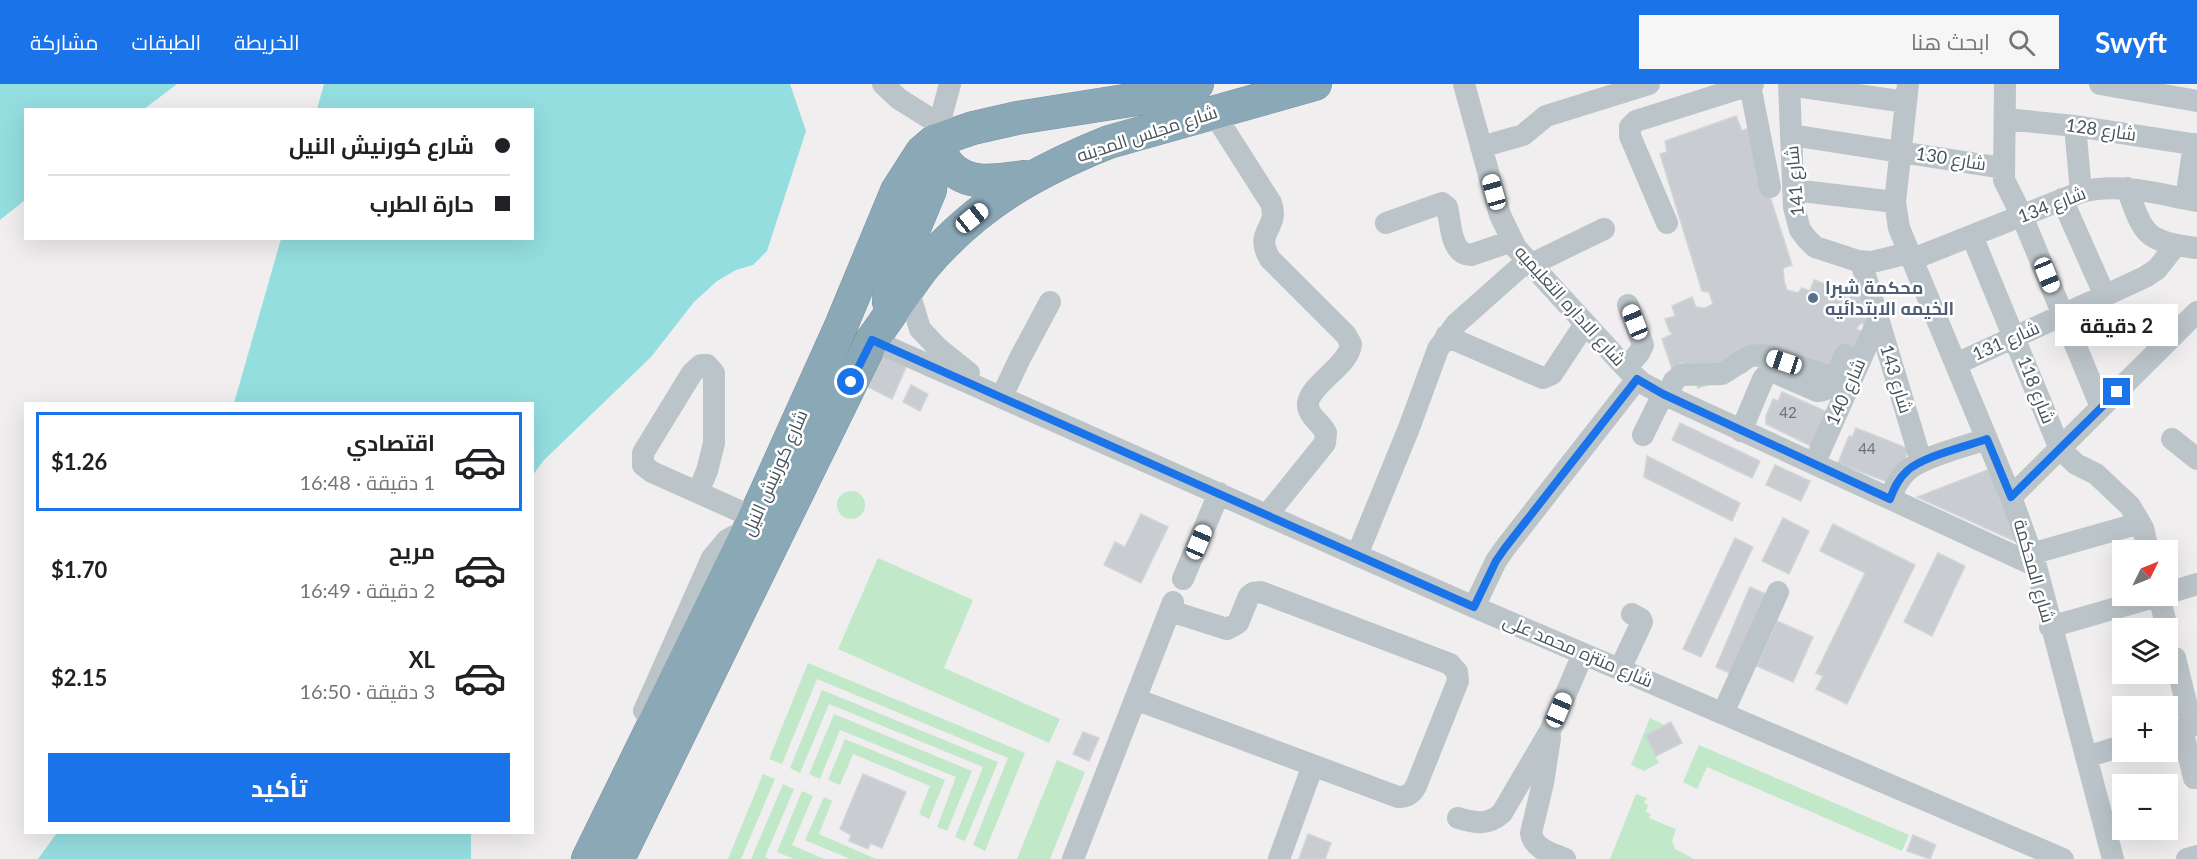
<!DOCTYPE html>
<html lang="ar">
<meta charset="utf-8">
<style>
body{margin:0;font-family:Lato,Cairo,sans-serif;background:#f6f6f6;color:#202124;direction:rtl;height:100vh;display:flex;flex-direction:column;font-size:22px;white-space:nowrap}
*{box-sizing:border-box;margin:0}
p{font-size:20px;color:#757577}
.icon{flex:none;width:33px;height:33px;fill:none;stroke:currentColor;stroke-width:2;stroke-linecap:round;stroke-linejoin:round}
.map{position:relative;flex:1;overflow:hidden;direction:ltr}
.side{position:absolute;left:24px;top:318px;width:510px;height:432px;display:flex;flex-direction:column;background:#fff;border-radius:0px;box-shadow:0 6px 24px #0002;direction:rtl}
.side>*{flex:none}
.top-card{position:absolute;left:24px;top:24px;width:510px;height:132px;border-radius:0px;box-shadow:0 6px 24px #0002;direction:rtl;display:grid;align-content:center;height:132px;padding:0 24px;background:#fff}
.needle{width:39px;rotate:47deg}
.fabs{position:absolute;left:2112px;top:456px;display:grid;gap:12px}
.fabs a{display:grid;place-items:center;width:66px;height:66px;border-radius:0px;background:#fff;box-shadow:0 6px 24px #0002;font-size:30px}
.end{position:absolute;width:27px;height:27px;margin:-14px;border:8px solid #1a73e8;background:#fff;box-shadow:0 0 0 3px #fff}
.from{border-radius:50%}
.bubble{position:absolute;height:42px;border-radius:0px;background:#fff;box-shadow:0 6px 24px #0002;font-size:20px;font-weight:700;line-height:42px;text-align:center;direction:rtl}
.car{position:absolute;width:18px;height:36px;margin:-18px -9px;border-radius:8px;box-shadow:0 0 4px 2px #0007;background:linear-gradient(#fff 24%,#345 0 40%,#fff 0 76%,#345 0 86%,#fff 0)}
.top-card b{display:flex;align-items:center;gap:21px;height:57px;font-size:22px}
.top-card b+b{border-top:2px solid #e0e0e0}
.top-card i{width:15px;height:15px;background:#202124}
ul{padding:10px 0 0;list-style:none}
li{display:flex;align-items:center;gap:18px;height:99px;margin:0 12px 9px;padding:0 12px;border:3px solid transparent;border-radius:0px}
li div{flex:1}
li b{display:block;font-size:22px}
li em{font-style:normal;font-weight:700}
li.active{border-color:#1a73e8}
li>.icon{width:54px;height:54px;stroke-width:1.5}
.primary-button{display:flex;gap:12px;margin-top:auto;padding:12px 24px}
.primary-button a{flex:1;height:69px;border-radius:0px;background:#1a73e8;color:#fff;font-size:24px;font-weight:700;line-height:69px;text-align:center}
header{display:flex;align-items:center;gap:36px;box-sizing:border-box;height:84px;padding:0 30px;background:#1a73e8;color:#fff}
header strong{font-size:28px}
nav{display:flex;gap:33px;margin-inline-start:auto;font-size:21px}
.search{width:420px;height:54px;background:#f6f6f6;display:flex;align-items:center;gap:15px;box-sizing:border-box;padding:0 21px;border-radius:0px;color:#757577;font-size:22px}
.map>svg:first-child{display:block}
.green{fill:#c1e9c9}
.water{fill:#94dee0}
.building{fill:#c9ccd0;stroke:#d2d5d8;stroke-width:1.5}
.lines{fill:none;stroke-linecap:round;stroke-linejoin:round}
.highway-casing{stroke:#7793a2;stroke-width:34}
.minor{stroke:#bbc4c9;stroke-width:22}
.highway{stroke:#8ba8b7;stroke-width:33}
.route{stroke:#1a73e8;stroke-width:8}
.service-dot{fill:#5c6f8a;stroke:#fff;stroke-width:2}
.labels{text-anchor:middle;stroke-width:5;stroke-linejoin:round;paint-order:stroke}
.number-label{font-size:15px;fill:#687277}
.street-label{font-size:18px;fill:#485459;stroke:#fff}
.service-label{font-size:18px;font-weight:bold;fill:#4e5e75;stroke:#fff;text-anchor:start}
</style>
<header>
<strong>Swyft</strong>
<div class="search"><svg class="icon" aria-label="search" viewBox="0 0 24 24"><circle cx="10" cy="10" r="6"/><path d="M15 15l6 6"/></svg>ابحث هنا</div>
<nav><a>الخريطة</a><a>الطبقات</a><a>مشاركة</a></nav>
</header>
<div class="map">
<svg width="2197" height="775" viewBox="0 0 2197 775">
<rect width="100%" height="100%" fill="#f0eeee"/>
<path class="green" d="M837 421a14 14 0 1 1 28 0a14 14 0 1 1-28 0Z
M878 474 973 516 944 584 1060 635 1049 659 838 565Z
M808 579 1025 669 985 767 973 761 1008 674 817 595 782 680 769 675Z
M822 606 998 678 965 757 955 753 983 683 829 620 800 689 790 684Z
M834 630 972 687 947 747 937 743 956 693 840 646 820 695 809 690Z
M1650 634 1665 641 1645 651 1659 679 1644 687 1631 681Z
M845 655 945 696 929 735 919 730 930 702 853 670 840 701 828 696Z
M1699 661 1909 751 1902 767 1707 683 1697 705 1683 698Z
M1057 676 1085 688 1050 775H1017Z
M763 690 775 695 741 775H728Z
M783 700 794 705 765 773 769 775H751Z
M802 707 813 712 792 761 824 775H794L777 768Z
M1636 710 1647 714 1644 719 1648 721 1646 728 1651 730 1649 734 1676 745 1672 757 1675 765 1694 775H1610Z
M824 713 832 717 819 750 876 775H850L805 756Z"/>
<path class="water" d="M0 0H177L144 25 26 26 25 116 0 136Z
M324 0H790L806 47 767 167 753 181 736 186 717 197 694 218 651 273 543 377 533 391 532 320 234 319 281 155 532 154V26L317 25Z
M57 749H471V775H38Z"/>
<path class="building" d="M1736 32 1742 47 1748 44 1792 181 1783 184 1784 197 1787 206 1798 209 1802 204 1810 207 1814 196 1862 213 1861 219 1868 226 1865 241 1861 239 1856 245 1868 250 1834 306 1749 269 1746 288 1698 304 1695 296 1687 299 1682 278 1672 285 1662 255 1673 250 1670 248 1665 235 1675 232 1672 222 1692 213 1696 223 1705 224 1713 220 1709 208 1702 207 1660 70 1667 68 1665 57Z
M883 270 907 281 892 315 868 303Z
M911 301 928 310 920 327 903 318Z
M1782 308 1832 330 1815 364 1766 340V332L1773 315 1778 317Z
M1680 339 1760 377 1752 394 1672 356Z
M1856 344 1909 365 1898 392 1890 399 1838 379 1849 352 1852 353Z
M1647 372 1740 419 1732 437 1644 393Z
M1775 381 1810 397 1801 417 1766 401Z
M1990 385 2019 459 1917 413Z
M1141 430 1168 443 1141 499 1104 481 1115 458 1125 463Z
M1783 434 1809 447 1789 490 1762 477Z
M1833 440 1915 481 1847 620 1816 605 1823 592 1816 589 1865 489 1820 467Z
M1735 454 1753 463 1701 573 1683 565Z
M1938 469 1965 482 1932 552 1904 538Z
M1750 503 1772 513 1739 593 1716 583Z
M1777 537 1813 553 1793 598 1757 582Z
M1671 638 1682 659 1656 672 1645 651Z
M1083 648 1099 654 1089 677 1073 670Z
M863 690 906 708 882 764 870 759 868 765 849 757 851 751 840 745Z
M1308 750 1331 759 1325 775H1299Z
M1913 751 1936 761 1930 775 1907 767Z"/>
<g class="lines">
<defs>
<path id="highway" d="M935 57C940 65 943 75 949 82 970 104 999 96 1025 93
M889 218 890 202 930 106 935 57
M588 775 750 444 841 242 897 107 922 68 935 57 973 44 1017 34 1150 13 1197 0
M618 775 872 256C890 232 906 205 925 181 977 120 1036 87 1109 58L1315 0"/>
</defs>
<use href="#highway" class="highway-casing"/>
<path class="minor" d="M883 0 899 15 939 40
M1464 0 1500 131 1516 164 1626 284 1642 299 1663 310 2036 482
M1789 0 1794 123 1800 146 1807 155 1815 163 1858 177 1872 178 1909 169
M1908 0 1895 118 1899 144 2011 413 2036 482 2113 775
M2005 0 2004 96 2022 132 2101 323
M2100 0 2197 17
M1750 1 1770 103
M1789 1 1906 18
M1213 28 1271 119C1280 145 1253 147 1270 175L1346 251 1351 260C1350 283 1300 305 1309 326 1312 335 1322 340 1326 349L1325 359 1267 431
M2005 35 2075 42 2197 61
M2075 42 2081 108
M1791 51 2003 84
M936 52 950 0
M1481 63 1523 51 1546 32 1649 0
M2127 104C2144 152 2145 157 2197 164
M1793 106 1895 118
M2062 115 2105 212
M2186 115 2194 60
M1386 139 1442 119 1447 123C1451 138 1450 171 1471 171L1512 157
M1667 139 1630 52V43L1636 37 1753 0
M1972 152 2060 365 2076 380 2096 390 2130 422 2143 444 2148 466
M1913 175 2081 108C2120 98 2158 110 2197 117
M1861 178 1921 377
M1530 181 1604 145
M908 205 920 245 938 264 969 289
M1446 252 1543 294 1552 290 1585 240
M872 256 1474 523 2063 775
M1956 280 2145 193 2157 185 2176 161
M1626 284 1639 269 1643 261 1628 221
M1002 312 1020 274 1050 218
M1667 313 1674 297 1681 291 1722 290 1750 272 1764 271 1835 294
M1741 347 1763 295 1768 289H1776L1817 307C1835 307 1839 286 1845 271
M1643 351 1663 310
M2172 355 2197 375
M1814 380 1878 236
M698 408 707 387 714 359V289L707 281H701L692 289 643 369V381L652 388 755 434
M2011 413 2197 228
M1890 415C1894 404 1898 395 1907 387 1921 373 1967 362 1987 355
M2031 470 2140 439
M1357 471 1409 344 1438 265 1456 240 1527 177
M1183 495 1219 409
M2168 509 2197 500
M2159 512 2167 544
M1474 523 1496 477 1505 464 1637 295
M2050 543 2158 512
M2175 574 2192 642
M1620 585 1642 538 1641 535 1632 530
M1135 615 1398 713C1407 713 1412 710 1416 702L1458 597 1457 588 1450 580 1261 508 1253 509 1249 512 1238 539 1227 545 1170 527
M644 627 712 474 727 456 750 444
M1723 629 1778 508
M2182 645 2194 694
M1550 654 1543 699 1531 749C1534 766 1552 769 1565 775
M2086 673 2122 662
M1458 734C1475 739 1488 742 1502 729L1550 647 1583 570
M1073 775 1173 518
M1279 775 1313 681
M2187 775 2197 772"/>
<use href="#highway" class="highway"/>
</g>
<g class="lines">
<path class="route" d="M851 298 872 256 1474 523 1496 477 1505 464 1637 295 1663 310 1890 415C1894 404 1898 395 1907 387 1921 373 1967 362 1987 355L2011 413 2117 308"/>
</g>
<circle class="service-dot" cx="1813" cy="214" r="6"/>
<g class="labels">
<g class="number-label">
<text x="1788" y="334">42</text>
<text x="1867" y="370">44</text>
</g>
<g class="street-label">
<text transform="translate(2101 46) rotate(8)" y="6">شارع 128</text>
<text transform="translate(1147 50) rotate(-18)" y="6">شارع مجلس المدينه</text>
<text transform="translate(1951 75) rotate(9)" y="6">شارع 130</text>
<text transform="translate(1795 97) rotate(-95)" y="6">شارع 141</text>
<text transform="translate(2052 121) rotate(-21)" y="6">شارع 134</text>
<text transform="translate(1570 222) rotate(48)" y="6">شارع الاداره التعليميه</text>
<text transform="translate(2006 257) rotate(-24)" y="6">شارع 131</text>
<text transform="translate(1896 295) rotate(73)" y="6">شارع 143</text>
<text transform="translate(2036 306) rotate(68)" y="6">شارع 118</text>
<text transform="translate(1846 308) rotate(-66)" y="6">شارع 140</text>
<text transform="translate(775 389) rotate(-66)" y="6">شارع كورنيش النيل</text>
<text transform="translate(2034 487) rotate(74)" y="6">شارع المحكمة</text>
<text transform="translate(1578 567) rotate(23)" y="6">شارع منتزه محمد على</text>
</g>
<g class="service-label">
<text x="1825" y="210">محكمة شبرا<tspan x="1825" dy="21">الخيمه الابتدائيه</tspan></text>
</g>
</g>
</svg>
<div class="fabs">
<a><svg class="needle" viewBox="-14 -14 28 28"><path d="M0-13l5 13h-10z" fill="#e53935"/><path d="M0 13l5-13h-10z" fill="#757577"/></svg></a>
<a><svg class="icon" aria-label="layers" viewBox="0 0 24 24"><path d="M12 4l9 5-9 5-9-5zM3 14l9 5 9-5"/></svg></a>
<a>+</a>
<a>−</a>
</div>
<i class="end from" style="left:851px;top:298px"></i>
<i class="end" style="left:2117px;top:308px"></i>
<div class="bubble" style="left:2055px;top:220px;width:123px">2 دقيقة</div>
<i class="car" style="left:1494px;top:108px;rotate:344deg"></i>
<i class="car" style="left:972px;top:134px;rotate:51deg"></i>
<i class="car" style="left:2047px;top:191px;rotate:158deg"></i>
<i class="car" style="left:1635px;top:238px;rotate:338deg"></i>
<i class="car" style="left:1784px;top:278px;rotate:288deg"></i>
<i class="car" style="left:1199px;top:458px;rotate:23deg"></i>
<i class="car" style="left:1559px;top:626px;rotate:23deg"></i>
<div class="top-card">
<b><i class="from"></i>شارع كورنيش النيل</b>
<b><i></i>حارة الطرب</b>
</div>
<section class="side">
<ul>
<li class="active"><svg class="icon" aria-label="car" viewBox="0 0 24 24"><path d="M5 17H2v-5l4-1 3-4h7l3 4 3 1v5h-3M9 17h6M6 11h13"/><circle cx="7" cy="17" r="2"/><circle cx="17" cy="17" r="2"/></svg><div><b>اقتصادي</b><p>1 دقيقة · 16:48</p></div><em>$1.26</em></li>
<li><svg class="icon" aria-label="car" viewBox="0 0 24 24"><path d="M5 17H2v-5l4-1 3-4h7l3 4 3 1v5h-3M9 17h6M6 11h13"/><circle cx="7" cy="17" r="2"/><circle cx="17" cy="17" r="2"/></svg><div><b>مريح</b><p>2 دقيقة · 16:49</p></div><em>$1.70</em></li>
<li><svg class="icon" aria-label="car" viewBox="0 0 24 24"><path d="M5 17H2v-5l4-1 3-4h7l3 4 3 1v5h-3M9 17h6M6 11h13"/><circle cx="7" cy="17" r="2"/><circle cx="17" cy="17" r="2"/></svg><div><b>XL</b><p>3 دقيقة · 16:50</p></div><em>$2.15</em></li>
</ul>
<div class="primary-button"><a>تأكيد</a></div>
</section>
</div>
